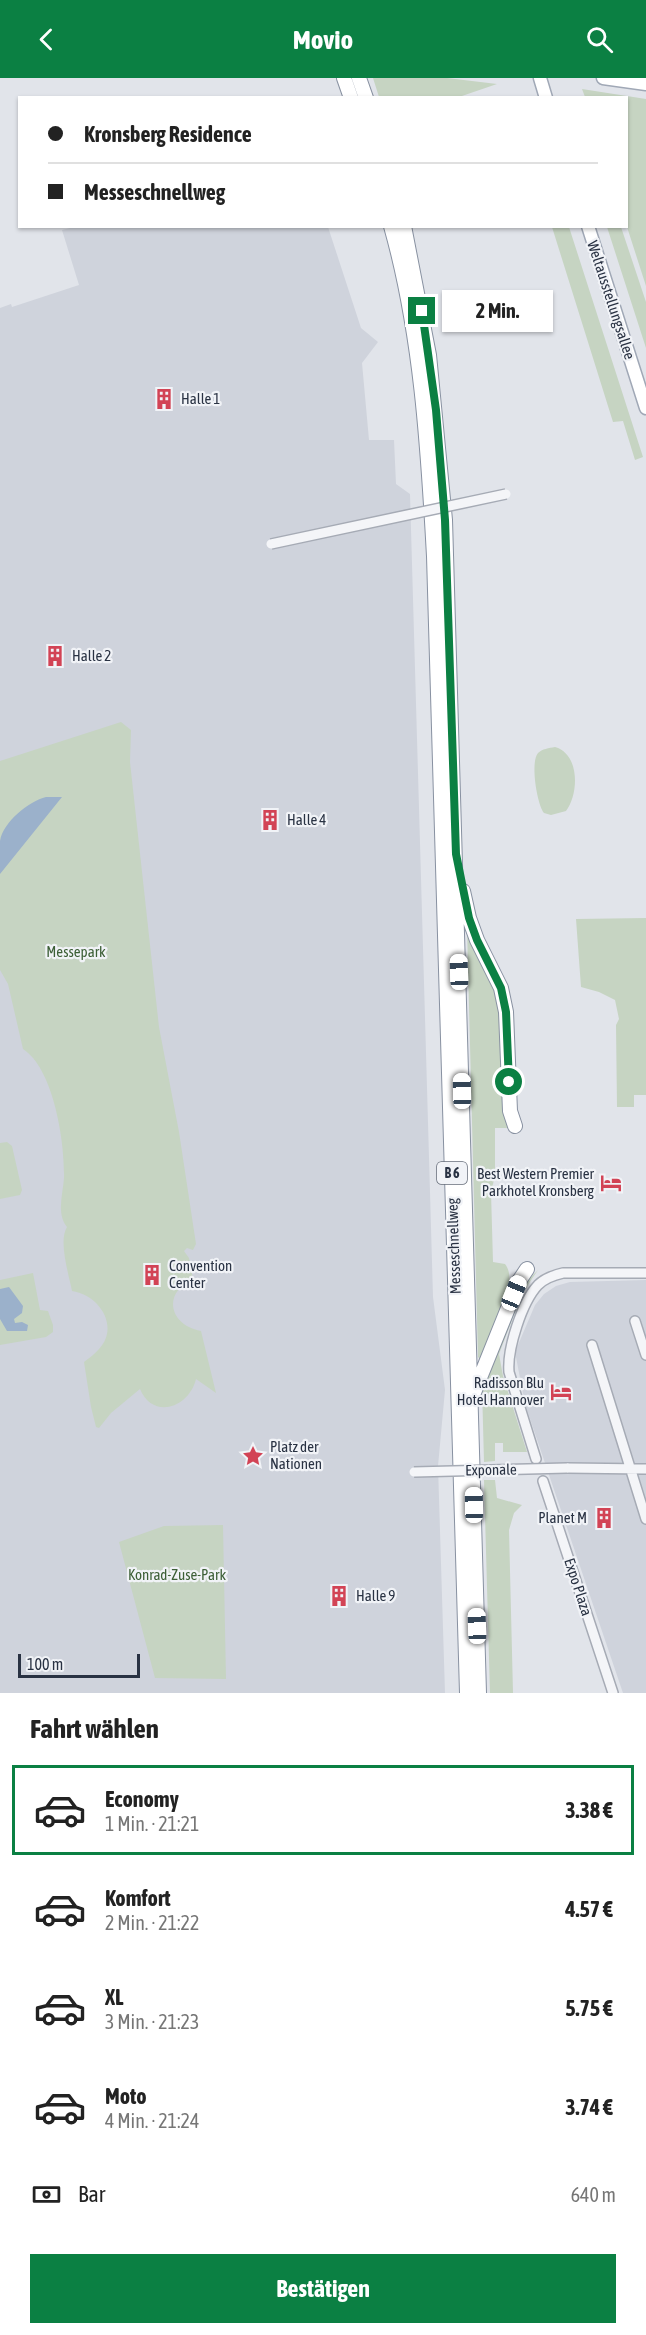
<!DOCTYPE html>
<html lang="de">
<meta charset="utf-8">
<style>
body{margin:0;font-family:"Asap Condensed",sans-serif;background:#f2f2f2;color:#222;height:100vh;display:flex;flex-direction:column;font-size:22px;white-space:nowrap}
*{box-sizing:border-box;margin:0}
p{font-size:20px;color:#767676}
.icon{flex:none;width:33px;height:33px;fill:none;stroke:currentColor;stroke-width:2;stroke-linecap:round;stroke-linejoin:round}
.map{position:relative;height:1615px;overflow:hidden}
.drawer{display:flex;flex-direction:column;background:#fff;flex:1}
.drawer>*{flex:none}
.top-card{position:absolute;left:18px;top:18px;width:610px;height:132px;border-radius:0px;box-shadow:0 2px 4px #0004;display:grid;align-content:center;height:132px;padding:0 30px;background:#fff}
.scale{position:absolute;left:18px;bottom:15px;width:122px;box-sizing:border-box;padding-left:6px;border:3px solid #293243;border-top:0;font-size:16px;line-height:21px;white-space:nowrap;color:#293243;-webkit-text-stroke:4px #f1f3f7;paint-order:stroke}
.end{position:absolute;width:27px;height:27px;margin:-14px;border:8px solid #0b8043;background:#fff;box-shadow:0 0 0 3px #fff}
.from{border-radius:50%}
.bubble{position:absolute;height:42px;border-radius:0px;background:#fff;box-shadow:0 2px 4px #0004;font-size:20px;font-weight:700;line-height:42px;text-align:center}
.car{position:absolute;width:18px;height:36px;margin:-18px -9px;border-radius:8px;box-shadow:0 0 4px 2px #0007;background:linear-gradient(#fff 24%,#345 0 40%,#fff 0 76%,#345 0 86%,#fff 0)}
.top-card b{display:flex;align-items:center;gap:21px;height:57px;font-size:22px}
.top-card b+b{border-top:2px solid #e0e0e0}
.top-card i{width:15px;height:15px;background:#222}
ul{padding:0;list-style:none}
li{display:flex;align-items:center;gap:18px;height:90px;margin:0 12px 9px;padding:0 18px;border:3px solid transparent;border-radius:0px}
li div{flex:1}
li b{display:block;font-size:22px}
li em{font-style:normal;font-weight:700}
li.current{border-color:#0b8043}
li>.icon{width:54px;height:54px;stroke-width:1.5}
h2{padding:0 30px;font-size:27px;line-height:72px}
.pay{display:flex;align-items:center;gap:15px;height:66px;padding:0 30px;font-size:22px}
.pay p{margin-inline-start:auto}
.action{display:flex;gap:12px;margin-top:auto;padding:12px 30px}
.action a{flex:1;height:69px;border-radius:0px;background:#0b8043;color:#fff;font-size:24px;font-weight:700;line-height:69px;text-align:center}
header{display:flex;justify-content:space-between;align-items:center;height:78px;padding:0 30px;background:#0b8043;color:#fff;font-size:27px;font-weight:700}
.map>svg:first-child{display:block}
.built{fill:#cfd3dc}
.green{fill:#c6d4c2}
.water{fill:#9bb1cb}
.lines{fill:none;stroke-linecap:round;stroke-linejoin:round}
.minor-casing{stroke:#a6abb5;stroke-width:12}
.major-casing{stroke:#a0a8b6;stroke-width:15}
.highway-casing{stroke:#8891a1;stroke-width:16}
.minor{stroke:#f4f5f8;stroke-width:9}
.major{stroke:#fff;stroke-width:12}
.highway{stroke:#fff;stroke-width:14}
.minor-bridge-casing{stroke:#a6abb5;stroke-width:12;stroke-linecap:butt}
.minor-bridge{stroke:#f4f5f8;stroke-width:9}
.route{stroke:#0b8043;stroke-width:8}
.labels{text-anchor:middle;stroke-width:4.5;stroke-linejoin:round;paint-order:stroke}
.shield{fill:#f1f3f7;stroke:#656c79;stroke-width:1.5}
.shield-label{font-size:14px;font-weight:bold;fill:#293243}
.street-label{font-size:15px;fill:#293243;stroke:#f1f3f7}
.poi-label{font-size:15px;fill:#293243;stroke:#f1f3f7;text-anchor:start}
.park-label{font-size:15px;fill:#3c5f36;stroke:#f1f3f7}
</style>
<header><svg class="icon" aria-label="back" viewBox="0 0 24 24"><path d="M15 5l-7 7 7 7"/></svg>Movio<svg class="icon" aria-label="search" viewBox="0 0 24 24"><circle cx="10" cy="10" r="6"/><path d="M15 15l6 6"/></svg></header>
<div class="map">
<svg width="646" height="1615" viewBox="0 0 646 1615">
<rect width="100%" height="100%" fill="#e1e4ea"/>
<path class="built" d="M74 149H328L361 250 378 264 362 285 369 362H394L396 406 410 416 433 1219 445 1312 438 1388 445 1615H0V230L11 226 12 229 79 207 62 152Z
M646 1202V1615H623L525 1326 515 1274 535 1227 544 1216 556 1208 570 1204Z"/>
<path class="green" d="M373 0H447L497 6 459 19H379Z
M582 11 646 21V208L627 149V20L585 19Z
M552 149H569L643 379 635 382 623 343 613 344Z
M607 149H621L646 224V270Z
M121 644 131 652 130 684 159 949 179 1054 196 1166 193 1172 187 1170 184 1173 189 1180 193 1201C162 1215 169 1247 201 1253L216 1315 196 1301C189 1330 153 1342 140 1311L111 1335 99 1350 96 1349 91 1329 84 1284C89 1280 95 1276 99 1271 120 1248 99 1217 72 1213 69 1197 58 1163 67 1149 56 1135 63 1116 64 1100 65 1065 54 991 23 971L8 906 0 892V683Z
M555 669C580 676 579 716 566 733L551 737 544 735C537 726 530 684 538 675 542 671 549 670 555 669Z
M646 840V1017H634V1029H617L616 947 619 941 615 922 599 914 581 909 576 841Z
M467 849 496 909 503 933 511 1050H495V1098L491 1114 493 1184 505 1186C521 1205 489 1261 480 1281L478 1279Z
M7 1064 12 1068 22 1112 20 1117 0 1121V1065Z
M538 1192 523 1214 499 1276 503 1298 527 1374H503V1365H495V1383L484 1384 482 1309 524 1206Z
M33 1195 40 1232 48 1233 53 1247V1254L46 1259 0 1267V1202Z
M484 1402H495L497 1420 522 1427 514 1435 509 1452 513 1615H490Z
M223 1447 226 1601 155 1600 119 1464 164 1448Z"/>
<path class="water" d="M46 719H62L0 796C0 786 0 774 0 763 3 744 29 723 46 719Z
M9 1209 23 1228 22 1235 14 1241 15 1245 22 1244 28 1247 27 1253H7L0 1241V1211Z"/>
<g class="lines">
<defs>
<path id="minor" d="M635 1243 646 1277
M592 1267 646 1441
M536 1381 509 1294C507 1271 522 1224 538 1207 545 1200 554 1197 563 1195H646
M567 1390 646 1391
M543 1403 613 1615"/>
<path id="major" d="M540 0 546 20
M603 0 646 6
M588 148 646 330"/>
<path id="highway" d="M344 0 351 20
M359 0 366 20
M391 148C421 255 428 368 434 478L467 1615
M404 148 429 277 445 442 479 1615
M463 813 469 840 477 862 501 910 506 934 510 1033 515 1048
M473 1317 519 1203 527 1191"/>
</defs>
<use href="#minor" class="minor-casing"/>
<use href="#major" class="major-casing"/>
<use href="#highway" class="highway-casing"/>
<use href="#minor" class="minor"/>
<use href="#major" class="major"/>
<use href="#highway" class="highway"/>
<defs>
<path id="minor-bridge" d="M271 466 506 416
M414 1394 567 1390"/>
</defs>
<use href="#minor-bridge" class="minor-bridge-casing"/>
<use href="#minor-bridge" class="minor-bridge"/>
</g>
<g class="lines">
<path class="route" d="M422 233 436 332 445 442 456 776 469 840 477 862 501 910 506 934 509 1004"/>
</g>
<defs>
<symbol id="building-bare" viewBox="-9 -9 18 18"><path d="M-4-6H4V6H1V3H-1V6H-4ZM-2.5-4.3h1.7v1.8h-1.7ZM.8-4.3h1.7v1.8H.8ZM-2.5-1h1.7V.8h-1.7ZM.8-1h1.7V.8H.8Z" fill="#d24355" stroke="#f1f3f7" stroke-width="2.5" paint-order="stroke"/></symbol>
<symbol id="hotel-bare" viewBox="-9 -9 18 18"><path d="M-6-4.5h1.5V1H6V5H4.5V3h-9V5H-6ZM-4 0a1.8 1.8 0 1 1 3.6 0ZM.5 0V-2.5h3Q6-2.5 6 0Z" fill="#d24355" stroke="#f1f3f7" stroke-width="2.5" paint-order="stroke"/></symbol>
<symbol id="sight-bare" viewBox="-9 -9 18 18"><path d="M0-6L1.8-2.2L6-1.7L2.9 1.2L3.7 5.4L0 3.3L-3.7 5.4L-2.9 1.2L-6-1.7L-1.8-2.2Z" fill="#d24355" stroke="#f1f3f7" stroke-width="2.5" paint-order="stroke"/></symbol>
</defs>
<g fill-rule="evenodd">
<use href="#building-bare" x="149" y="306" width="30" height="30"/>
<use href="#building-bare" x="40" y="563" width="30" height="30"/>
<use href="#building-bare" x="255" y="727" width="30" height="30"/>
<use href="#hotel-bare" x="596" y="1090" width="30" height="30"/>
<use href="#building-bare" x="137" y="1182" width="30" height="30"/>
<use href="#hotel-bare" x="546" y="1299" width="30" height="30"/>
<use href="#sight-bare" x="238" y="1363" width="30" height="30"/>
<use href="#building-bare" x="589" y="1425" width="30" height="30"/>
<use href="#building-bare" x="324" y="1503" width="30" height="30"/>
</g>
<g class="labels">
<rect class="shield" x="437" y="1084" width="30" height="22" rx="4.5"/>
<g class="shield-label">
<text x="452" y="1100">B 6</text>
</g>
<g class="street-label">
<text transform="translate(611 222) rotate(72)" y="5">Weltausstellungsallee</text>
<text transform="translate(454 1168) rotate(-92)" y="5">Messeschnellweg</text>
<text transform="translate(491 1392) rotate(-1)" y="5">Exponale</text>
<text transform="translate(578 1509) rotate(72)" y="5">Expo Plaza</text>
</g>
<g class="poi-label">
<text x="181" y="326">Halle 1</text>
<text x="72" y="583">Halle 2</text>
<text x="287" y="747">Halle 4</text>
<text x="594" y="1101" text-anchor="end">Best Western Premier<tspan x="594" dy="17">Parkhotel Kronsberg</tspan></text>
<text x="169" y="1193">Convention<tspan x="169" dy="17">Center</tspan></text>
<text x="544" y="1310" text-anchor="end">Radisson Blu<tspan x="544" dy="17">Hotel Hannover</tspan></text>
<text x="270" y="1374">Platz der<tspan x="270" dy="17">Nationen</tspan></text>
<text x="587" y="1445" text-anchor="end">Planet M</text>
<text x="356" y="1523">Halle 9</text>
</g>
<g class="park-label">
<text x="76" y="879">Messepark</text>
<text x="177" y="1502">Konrad-Zuse-Park</text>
</g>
</g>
</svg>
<div class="scale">100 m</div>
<i class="end from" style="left:509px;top:1004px"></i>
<i class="end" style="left:422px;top:233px"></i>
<div class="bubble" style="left:442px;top:212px;width:111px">2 Min.</div>
<i class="car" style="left:459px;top:894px;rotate:358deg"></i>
<i class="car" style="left:462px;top:1013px;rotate:359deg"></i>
<i class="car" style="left:514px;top:1215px;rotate:22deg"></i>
<i class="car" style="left:474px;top:1427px;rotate:359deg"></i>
<i class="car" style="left:477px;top:1548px;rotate:358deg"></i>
<div class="top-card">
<b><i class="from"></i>Kronsberg Residence</b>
<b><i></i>Messeschnellweg</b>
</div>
</div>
<section class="drawer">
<h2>Fahrt wählen</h2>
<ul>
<li class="current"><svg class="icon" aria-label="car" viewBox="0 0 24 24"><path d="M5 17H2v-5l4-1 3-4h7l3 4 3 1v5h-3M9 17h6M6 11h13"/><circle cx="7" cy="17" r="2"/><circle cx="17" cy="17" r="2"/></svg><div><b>Economy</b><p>1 Min. · 21:21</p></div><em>3.38 €</em></li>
<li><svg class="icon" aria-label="car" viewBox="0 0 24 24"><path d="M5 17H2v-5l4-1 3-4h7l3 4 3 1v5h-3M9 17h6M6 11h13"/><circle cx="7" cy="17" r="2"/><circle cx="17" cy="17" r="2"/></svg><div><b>Komfort</b><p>2 Min. · 21:22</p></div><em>4.57 €</em></li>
<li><svg class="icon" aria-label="car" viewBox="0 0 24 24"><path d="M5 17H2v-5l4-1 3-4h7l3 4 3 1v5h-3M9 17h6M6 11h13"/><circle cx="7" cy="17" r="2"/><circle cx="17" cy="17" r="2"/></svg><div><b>XL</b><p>3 Min. · 21:23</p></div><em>5.75 €</em></li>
<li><svg class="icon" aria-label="car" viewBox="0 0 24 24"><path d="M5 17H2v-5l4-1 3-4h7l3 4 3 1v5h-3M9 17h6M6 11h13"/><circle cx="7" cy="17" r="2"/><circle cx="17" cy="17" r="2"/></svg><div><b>Moto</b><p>4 Min. · 21:24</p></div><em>3.74 €</em></li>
</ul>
<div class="pay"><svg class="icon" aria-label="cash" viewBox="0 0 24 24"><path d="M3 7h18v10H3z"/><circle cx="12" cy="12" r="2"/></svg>Bar<p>640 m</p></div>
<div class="action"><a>Bestätigen</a></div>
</section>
